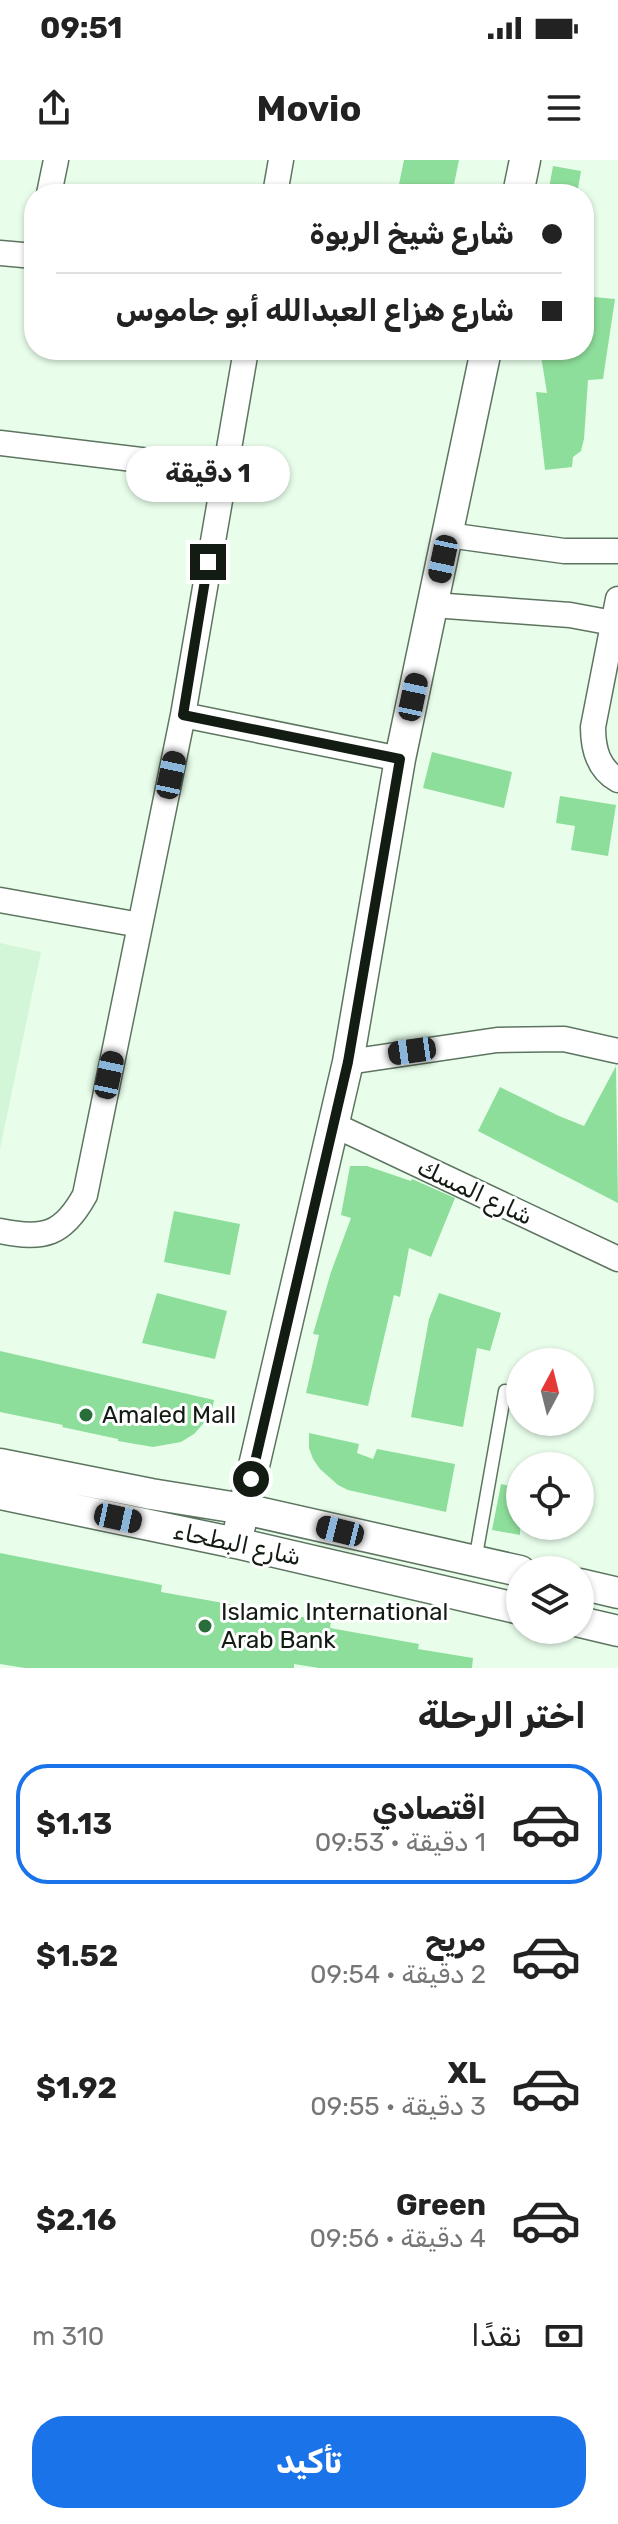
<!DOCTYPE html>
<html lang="ar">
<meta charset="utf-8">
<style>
body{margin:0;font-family:Rubik,Cairo,sans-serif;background:#f6f6f6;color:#222;direction:rtl;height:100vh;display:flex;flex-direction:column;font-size:30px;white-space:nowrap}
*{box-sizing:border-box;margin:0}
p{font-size:26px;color:#767676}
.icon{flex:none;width:44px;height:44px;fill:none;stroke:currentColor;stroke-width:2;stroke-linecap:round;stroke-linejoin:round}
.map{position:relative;height:1508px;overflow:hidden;direction:ltr}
.details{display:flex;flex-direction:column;background:#fff;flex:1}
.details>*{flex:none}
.banner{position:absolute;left:24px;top:24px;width:570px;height:176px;border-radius:32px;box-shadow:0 2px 6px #0004;direction:rtl;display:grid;align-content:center;height:176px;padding:0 32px;background:#fff}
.needle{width:52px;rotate:7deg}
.controls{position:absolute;left:506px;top:1188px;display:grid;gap:16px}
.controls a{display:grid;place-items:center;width:88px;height:88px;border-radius:50%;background:#fff;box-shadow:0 2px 6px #0004;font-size:40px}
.end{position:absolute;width:36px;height:36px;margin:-18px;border:10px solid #121c13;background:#fff;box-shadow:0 0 0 4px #fff}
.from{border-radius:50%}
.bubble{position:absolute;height:56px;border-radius:28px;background:#fff;box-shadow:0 2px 6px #0004;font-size:26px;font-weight:700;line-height:56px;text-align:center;direction:rtl}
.car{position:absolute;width:24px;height:48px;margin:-24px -12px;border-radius:10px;box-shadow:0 0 6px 2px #0007;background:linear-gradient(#222 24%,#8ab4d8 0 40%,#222 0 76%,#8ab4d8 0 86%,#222 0)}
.banner b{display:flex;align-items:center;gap:28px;height:76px;font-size:30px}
.banner b+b{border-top:2px solid #e0e0e0}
.banner i{width:20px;height:20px;background:#222}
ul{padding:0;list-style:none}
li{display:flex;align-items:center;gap:24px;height:120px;margin:0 16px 12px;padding:0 16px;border:4px solid transparent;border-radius:32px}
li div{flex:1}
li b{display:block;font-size:30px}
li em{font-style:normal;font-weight:700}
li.on{border-color:#1a73e8}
li>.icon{width:72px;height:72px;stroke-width:1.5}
h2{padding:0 32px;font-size:36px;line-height:96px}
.pay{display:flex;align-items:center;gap:20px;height:88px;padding:0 32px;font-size:30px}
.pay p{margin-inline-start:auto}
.primary-button{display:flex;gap:16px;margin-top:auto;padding:16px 32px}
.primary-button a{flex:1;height:92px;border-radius:32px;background:#1a73e8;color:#fff;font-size:32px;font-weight:700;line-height:92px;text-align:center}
.status{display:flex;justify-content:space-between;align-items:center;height:56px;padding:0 40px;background:#fff;direction:ltr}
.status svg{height:22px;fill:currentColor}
header{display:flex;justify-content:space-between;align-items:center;height:104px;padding:0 32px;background:#fff;font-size:36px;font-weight:700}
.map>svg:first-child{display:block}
.built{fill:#d4f6d8}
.building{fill:#8ede9b}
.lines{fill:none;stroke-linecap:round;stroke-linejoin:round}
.service-casing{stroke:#5d7560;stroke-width:15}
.minor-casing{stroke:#5d7560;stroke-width:27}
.tertiary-casing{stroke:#5d7560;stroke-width:33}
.service{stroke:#fff;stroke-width:12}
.minor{stroke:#fff;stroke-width:24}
.tertiary{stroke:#fff;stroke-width:30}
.route{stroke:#121c13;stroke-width:10}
.poi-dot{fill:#296e3a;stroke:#fff;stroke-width:3}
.labels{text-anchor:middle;stroke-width:6;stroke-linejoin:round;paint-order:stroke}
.street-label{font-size:24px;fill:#121c13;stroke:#fff}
.poi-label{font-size:24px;fill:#121c13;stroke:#fff;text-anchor:start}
</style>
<div class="status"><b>09:51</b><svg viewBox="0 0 49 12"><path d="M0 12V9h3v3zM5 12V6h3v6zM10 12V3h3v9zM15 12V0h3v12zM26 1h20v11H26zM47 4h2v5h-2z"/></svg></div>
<header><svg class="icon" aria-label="menu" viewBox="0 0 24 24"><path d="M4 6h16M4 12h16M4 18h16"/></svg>Movio<svg class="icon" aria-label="share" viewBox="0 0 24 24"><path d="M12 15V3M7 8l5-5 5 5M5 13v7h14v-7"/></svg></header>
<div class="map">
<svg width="618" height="1508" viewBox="0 0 618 1508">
<rect width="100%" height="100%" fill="#e8feeb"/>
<path class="built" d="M0 783 41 792 0 989Z"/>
<path class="building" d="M404 0H459L452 34H397Z
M553 6 581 11 577 34H548Z
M584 136 615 139 603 219 588 220 584 279 581 291 573 297 572 307 545 310 536 232 547 233 540 190H584Z
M432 592 512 612 504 648 423 628Z
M560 636 616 645 608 696 571 690 575 666 556 663Z
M616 906 618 1043 478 971 500 927 559 956 584 966Z
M350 1006H367L411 1021 412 1019 455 1038 431 1097 409 1088 400 1137 394 1135 368 1246 306 1233 319 1175 313 1174 331 1112 351 1058 341 1055Z
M174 1051 240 1064 230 1115 164 1102Z
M157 1133 227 1151 215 1199 142 1183Z
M439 1133 501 1153 490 1191 477 1188 463 1267 411 1257 429 1159Z
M0 1191 214 1240 211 1255 194 1274 181 1282 153 1287 118 1281V1279L62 1267 63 1265 0 1252Z
M309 1273 359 1284 357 1293 373 1299 377 1289 455 1304 446 1352 348 1330 338 1325 320 1309 313 1299 309 1288Z
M501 1324 520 1328V1375L492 1370Z
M0 1393 162 1425 161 1432 331 1462 330 1468 419 1484 418 1489 473 1498 472 1508H319L294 1504V1508H25L0 1504Z"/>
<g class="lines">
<defs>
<path id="service" d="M475 1401 505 1231"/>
<path id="minor" d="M49 34 56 0
M275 34 281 0
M0 93 34 96
M0 283 224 310
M448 375 564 391H618
M618 439 593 567C593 589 598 609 618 620
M433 445 570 455 613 463
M183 555 400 599
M0 740 140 765
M348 902 497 880 564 879 618 891
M332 964 618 1099
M0 1071C44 1080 63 1075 85 1035L183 555 246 190"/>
<path id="tertiary" d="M518 34 525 0
M0 1304 151 1334 244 1349 520 1411
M0 1334 236 1383 520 1449
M236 1383 348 902 400 599 486 190
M580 1424 618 1433
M580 1462 618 1471"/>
</defs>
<use href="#service" class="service-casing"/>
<use href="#minor" class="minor-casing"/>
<use href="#tertiary" class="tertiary-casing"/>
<use href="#service" class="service"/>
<use href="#minor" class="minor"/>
<use href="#tertiary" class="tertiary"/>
</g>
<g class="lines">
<path class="route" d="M208 402 183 555 400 599 348 902 251 1319"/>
</g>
<g class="poi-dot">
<circle cx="86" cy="1255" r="8"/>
<circle cx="205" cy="1466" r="8"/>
</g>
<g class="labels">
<g class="street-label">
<text transform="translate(475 1032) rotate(25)" y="8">شارع المسك</text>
<text transform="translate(237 1384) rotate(12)" y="8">شارع البطحاء</text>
</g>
<g class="poi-label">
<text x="102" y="1263">Amaled Mall</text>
<text x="221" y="1460">Islamic International<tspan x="221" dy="28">Arab Bank</tspan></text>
</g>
</g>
</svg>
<div class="controls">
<a><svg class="needle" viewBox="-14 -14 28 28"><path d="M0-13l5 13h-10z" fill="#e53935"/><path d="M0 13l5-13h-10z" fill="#767676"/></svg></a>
<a><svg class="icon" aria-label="locate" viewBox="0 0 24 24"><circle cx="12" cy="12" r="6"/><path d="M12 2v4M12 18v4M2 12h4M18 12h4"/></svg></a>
<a><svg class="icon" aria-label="layers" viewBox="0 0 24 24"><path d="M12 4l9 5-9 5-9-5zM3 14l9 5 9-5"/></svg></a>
</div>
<i class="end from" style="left:251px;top:1319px"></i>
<i class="end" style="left:208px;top:402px"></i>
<div class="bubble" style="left:126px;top:286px;width:164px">1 دقيقة</div>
<i class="car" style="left:443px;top:399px;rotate:192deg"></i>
<i class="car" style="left:413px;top:537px;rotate:12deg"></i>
<i class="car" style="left:171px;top:615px;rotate:12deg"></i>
<i class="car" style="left:412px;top:891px;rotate:262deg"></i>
<i class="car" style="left:109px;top:915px;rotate:12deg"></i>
<i class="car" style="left:118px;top:1358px;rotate:102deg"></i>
<i class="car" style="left:340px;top:1371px;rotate:284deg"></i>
<div class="banner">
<b><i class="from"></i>شارع شيخ الربوة</b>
<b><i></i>شارع هزاع العبدالله أبو جاموس</b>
</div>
</div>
<section class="details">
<h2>اختر الرحلة</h2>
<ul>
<li class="on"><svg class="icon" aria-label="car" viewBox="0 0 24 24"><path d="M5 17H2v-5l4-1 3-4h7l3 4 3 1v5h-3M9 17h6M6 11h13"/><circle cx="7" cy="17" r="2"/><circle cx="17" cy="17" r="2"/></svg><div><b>اقتصادي</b><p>1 دقيقة · 09:53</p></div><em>$1.13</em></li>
<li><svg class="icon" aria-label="car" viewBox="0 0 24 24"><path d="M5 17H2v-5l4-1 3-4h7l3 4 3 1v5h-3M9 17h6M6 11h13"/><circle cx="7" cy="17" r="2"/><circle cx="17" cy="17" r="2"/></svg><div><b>مريح</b><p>2 دقيقة · 09:54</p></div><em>$1.52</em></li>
<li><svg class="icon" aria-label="car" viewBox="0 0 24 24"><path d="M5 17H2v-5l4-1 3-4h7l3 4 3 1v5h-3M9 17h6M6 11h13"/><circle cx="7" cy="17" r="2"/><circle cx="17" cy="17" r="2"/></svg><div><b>XL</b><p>3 دقيقة · 09:55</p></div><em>$1.92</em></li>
<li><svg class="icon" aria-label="car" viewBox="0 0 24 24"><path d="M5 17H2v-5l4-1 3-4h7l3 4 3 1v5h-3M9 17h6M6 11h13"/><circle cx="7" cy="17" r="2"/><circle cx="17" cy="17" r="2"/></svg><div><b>Green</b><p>4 دقيقة · 09:56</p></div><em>$2.16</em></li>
</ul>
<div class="pay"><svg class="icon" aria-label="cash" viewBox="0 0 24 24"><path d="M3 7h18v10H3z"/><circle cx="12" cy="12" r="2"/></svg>نقدًا<p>310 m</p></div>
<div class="primary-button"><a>تأكيد</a></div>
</section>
